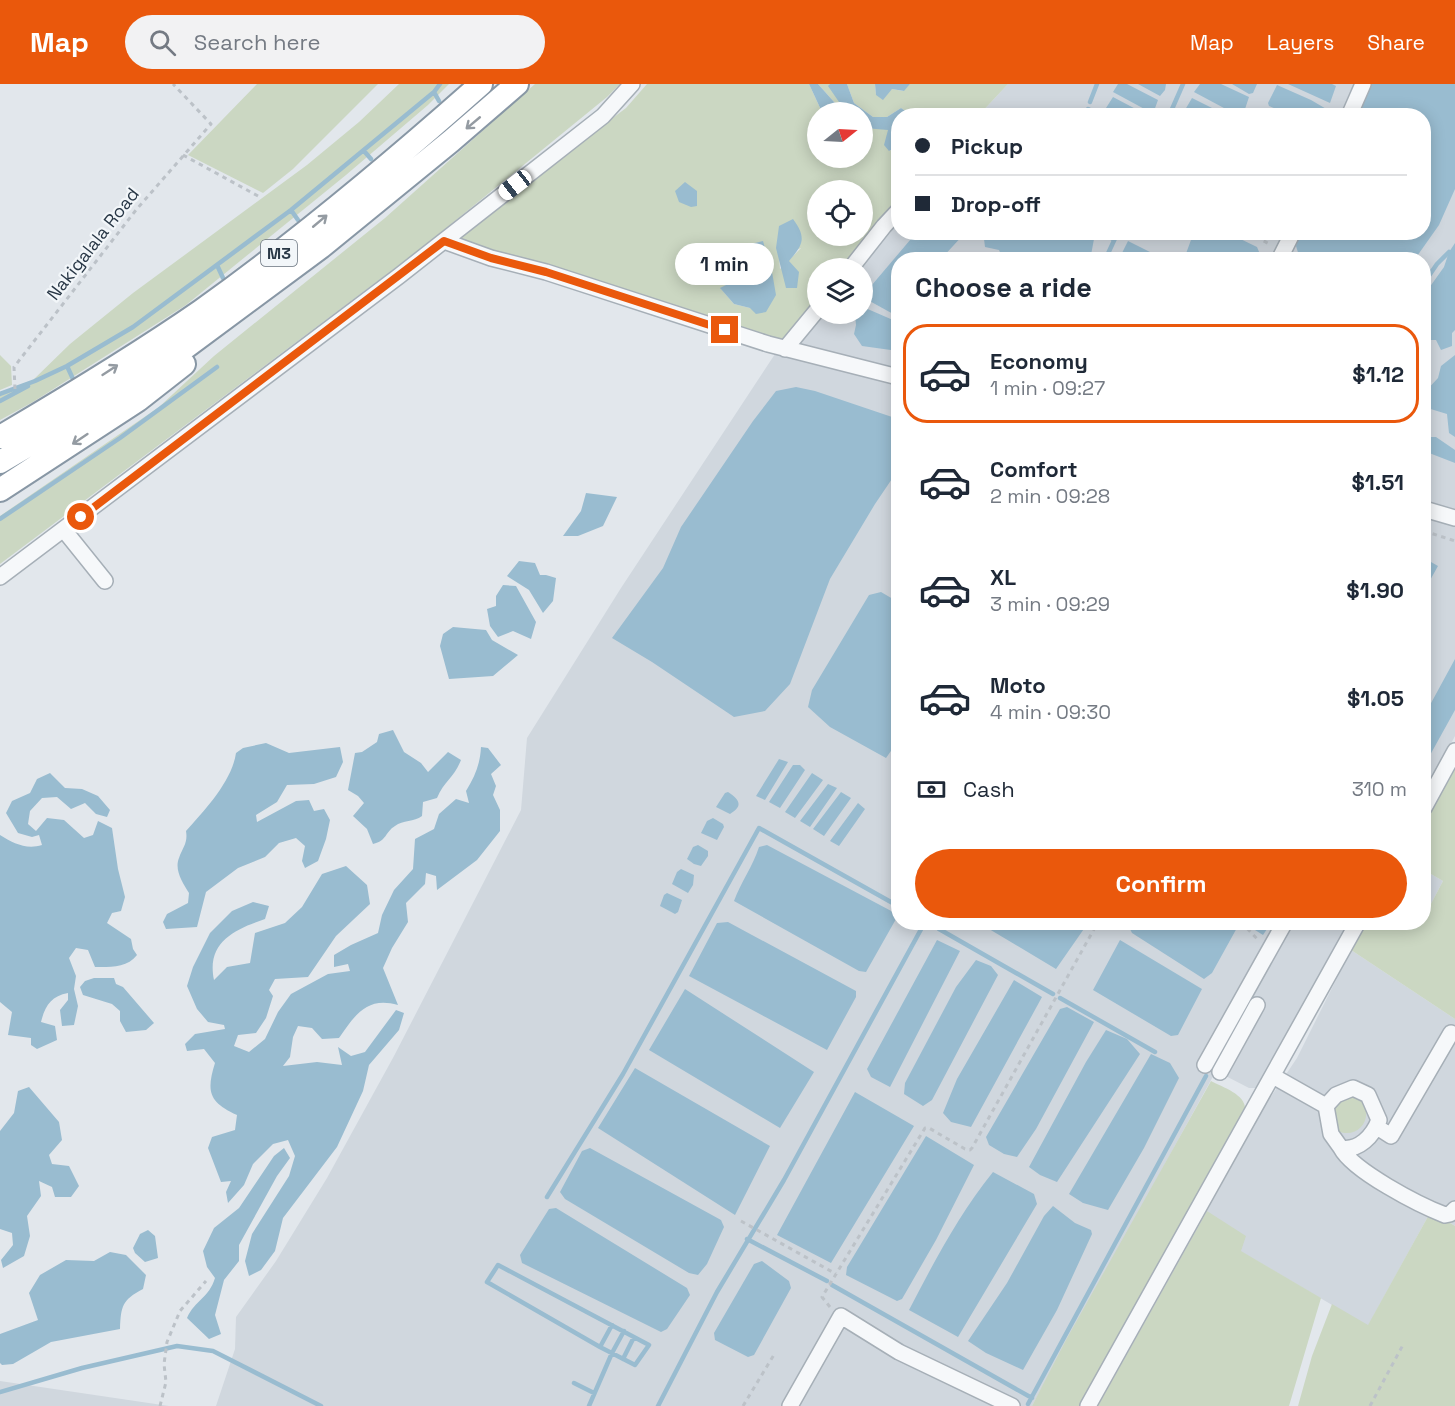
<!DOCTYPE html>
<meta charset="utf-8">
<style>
body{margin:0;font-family:"Space Grotesk",sans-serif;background:#f2f2f3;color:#1f2937;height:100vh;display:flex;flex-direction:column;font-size:22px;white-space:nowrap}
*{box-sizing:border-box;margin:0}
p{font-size:20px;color:#747a83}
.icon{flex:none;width:33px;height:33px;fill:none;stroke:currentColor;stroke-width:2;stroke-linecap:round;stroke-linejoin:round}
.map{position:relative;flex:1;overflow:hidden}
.panel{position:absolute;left:891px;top:168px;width:540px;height:678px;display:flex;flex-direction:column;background:#fff;border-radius:24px;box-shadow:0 3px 15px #0003}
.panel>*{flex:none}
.banner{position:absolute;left:891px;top:24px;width:540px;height:132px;border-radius:24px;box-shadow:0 3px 15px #0003;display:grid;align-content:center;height:132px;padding:0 24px;background:#fff}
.needle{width:39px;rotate:72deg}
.fabs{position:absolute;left:807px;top:18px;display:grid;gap:12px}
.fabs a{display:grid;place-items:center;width:66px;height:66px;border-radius:50%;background:#fff;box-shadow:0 3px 15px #0003;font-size:30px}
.end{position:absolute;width:27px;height:27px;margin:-14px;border:8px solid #ea580c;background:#fff;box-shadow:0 0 0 3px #fff}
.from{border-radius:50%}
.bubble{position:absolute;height:42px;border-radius:21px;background:#fff;box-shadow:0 3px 15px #0003;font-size:20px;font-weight:700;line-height:42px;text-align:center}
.car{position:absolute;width:18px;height:36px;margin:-18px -9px;border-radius:8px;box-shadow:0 0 4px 2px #0007;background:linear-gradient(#fff 24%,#345 0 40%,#fff 0 76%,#345 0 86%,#fff 0)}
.banner b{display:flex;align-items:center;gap:21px;height:57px;font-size:22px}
.banner b+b{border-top:2px solid #e0e1e3}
.banner i{width:15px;height:15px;background:#1f2937}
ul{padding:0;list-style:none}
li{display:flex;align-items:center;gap:18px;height:99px;margin:0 12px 9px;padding:0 12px;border:3px solid transparent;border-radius:24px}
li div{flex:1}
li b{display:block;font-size:22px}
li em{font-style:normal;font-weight:700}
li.on{border-color:#ea580c}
li>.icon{width:54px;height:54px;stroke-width:1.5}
h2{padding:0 24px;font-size:27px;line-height:72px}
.pay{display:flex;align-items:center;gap:15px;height:66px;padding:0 24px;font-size:22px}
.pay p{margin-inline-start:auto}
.cta{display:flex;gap:12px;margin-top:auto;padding:12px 24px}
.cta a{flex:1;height:69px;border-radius:36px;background:#ea580c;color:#fff;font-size:24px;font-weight:700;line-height:69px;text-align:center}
header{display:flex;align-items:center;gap:36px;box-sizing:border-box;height:84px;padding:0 30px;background:#ea580c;color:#fff}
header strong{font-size:28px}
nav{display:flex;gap:33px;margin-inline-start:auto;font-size:21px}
.search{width:420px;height:54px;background:#f2f2f3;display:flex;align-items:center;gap:15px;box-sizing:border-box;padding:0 21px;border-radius:33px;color:#747a83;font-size:22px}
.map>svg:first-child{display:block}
.built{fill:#d0d7de}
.green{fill:#cbd7c2;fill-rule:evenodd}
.water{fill:#99bcd0}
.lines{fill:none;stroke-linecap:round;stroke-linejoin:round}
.stream{stroke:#99bcd0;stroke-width:4.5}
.minor-casing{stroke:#a6afb7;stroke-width:18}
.highway-casing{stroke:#8897a5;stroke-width:26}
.path{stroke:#bcc2c8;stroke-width:3;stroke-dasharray:4.5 4.5;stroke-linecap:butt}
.minor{stroke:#f6f8fa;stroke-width:15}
.highway{stroke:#fff;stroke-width:22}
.oneway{stroke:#949ba2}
.route{stroke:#ea580c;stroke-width:8}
.labels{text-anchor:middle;stroke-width:4.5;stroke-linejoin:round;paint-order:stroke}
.shield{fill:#f2f6f9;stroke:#65707c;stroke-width:1.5}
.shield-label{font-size:16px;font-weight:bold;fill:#283746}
.street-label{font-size:18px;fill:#283746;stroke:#f2f6f9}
</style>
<header>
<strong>Map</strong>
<div class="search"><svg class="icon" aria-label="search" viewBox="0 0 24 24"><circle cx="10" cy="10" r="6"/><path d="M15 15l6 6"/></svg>Search here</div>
<nav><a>Map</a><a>Layers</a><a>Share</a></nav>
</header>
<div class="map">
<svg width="1455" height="1322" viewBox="0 0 1455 1322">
<rect width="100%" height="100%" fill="#e2e7ec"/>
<path class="built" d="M1008 0H1455V652L1424 710V176H898V838L1351 839 1256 1004H1249L1216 987 1032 1322H216L235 1265 236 1233 276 1177 327 1094 394 972 521 726 527 654 621 504 777 267 817 216 818 230H862V184H842L884 130 898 115V148H1424V32L979 31Z
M1424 786 1443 797 1424 833Z
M1351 866 1455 935V1142L1431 1127 1368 1242 1240 1167 1207 1127 1264 1023 1297 974Z
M0 1297 169 1322H0Z"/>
<path class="green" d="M257 0H378L293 85 263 109 188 71Z
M399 0H449L428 21 346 91 186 221 33 318 0 336V309L31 298 70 260 133 209 307 81 359 38Z
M535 0H620L607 13 423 163 0 480V432L159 323 214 272 385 134Z
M647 0H809L822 28H818V74H862L863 42 865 44 888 45 889 67 898 62V115L884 130 842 184H818L817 216 785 258 461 158 462 153 499 120 626 24ZM818 106H862V152H818ZM801 164 780 185 779 173ZM741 177 762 189 750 224 734 220 721 205 728 200Z
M818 0H830L829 2 849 28H843Z
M847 0H875L876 11 892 5 903 7 910 0H1008L979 31H911L901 24 887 33H873L854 19Z
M0 271 11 282 12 301 0 306Z
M1455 681V935L1351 866 1365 839H1411L1419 842 1421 839 1424 838V833L1443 797 1424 786V738Z
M1211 997C1224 1004 1248 1011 1245 1028L1083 1322H1032L1066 1256Z
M1356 1010C1378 1029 1361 1057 1337 1047L1333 1023 1341 1015Z
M1207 1127 1246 1152 1241 1167 1321 1214 1289 1322H1098Z
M1431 1127 1455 1142V1322H1298L1312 1272 1332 1220 1368 1241Z"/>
<path class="water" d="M809 0H818L843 28H822Z
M830 0H847L854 19 873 33H887L901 24 911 31 898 32V62L889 67 884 61 888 46 864 44 863 42 862 28H849L839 18 828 2Z
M875 0H910L904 7 892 5 883 16 876 11Z
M1118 0H1127L1158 16 1154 27 1150 28 1113 8Z
M1138 0H1166L1165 6 1160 12Z
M1200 0H1221L1249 13 1243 31H1237L1194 8Z
M1232 0H1257L1253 9 1249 10Z
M1288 0H1332L1336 2 1330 19Z
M1367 0H1455V105L1439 141 1415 175H1300L1296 162 1299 149 1424 148V32L1353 31Z
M1277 1 1311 16 1328 26 1326 31H1291L1269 22 1268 19Z
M1113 13 1147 31H1117L1106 24Z
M1192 14 1226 31H1182Z
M685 98 697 107V122L691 123 679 118 675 107Z
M793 135C807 154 803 161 789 177L799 188 797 204H786L776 164 779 142Z
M990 148 1088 149 1094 155 1091 171 1088 175H1026L1022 171 1003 175 999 166 985 163 984 155Z
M916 149H965L941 175 898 176V267L862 262 854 250 856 241 855 230H862L863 223 893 236 895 231 866 215V208Z
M1178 149H1228L1257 163 1262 175H1184L1191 156Z
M763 157 767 171 763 189 772 188 776 211 766 228 756 230 750 224 734 220 720 204 728 200 724 188 729 177 741 176 747 161Z
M1128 157 1164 175H1119Z
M1455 159V246L1452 249V262L1441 266 1436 256H1424V211L1444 183 1449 168Z
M1455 271V353L1449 349 1447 330 1424 323V309L1438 294 1441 282Z
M796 303 815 307 898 335V386L875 420 830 495 790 600 765 627 734 633 652 578 612 554 663 484 681 443 753 337 776 307Z
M1424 353H1436L1455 366V379L1424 367Z
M586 409 617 413 603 442 578 452H563L581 427Z
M1424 474 1438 482 1424 507Z
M519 477 535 479 540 491H546L556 494 553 517 543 529 529 506 507 492Z
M503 501 516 502 536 538 531 555 513 547 498 553 490 542 487 525 496 522V512Z
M881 508 898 518V657L886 674 830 643 808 623 812 606 869 511Z
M453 543 486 546 492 556 518 571 493 592 449 595 440 562 443 550Z
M1455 575V626L1424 682V632Z
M393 646 404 668 421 679 428 688 448 668 461 676C454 694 444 697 437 714L423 718 422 732C414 738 403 736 395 742 385 748 387 757 373 760L367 745 353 732 364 719 358 712 348 706 355 669 362 668 377 658 379 650Z
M266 659 289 669 340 663 343 678 336 693 314 700 287 701 277 718 256 731 257 738 296 717 309 716 314 727 324 725 330 736 326 755 318 777 305 784 302 777 305 762 296 754 279 759 265 773 238 784 206 808 197 843 166 845 163 838 167 830 188 819 189 809C183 799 174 786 179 774 183 763 188 759 186 747 205 726 232 697 236 669L243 664Z
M481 663 488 664 501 681 491 690 496 702 493 711 500 726V747L477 776 437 806 436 792 426 789 425 800 406 819 408 838 392 864 383 884 398 921C367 912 355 931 339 954L322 955 312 944 298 942 293 953 290 973 283 982 317 978 342 981 338 963 351 972 365 968 396 926 404 929 399 946 369 981 363 1007 337 1063 283 1134 275 1167 261 1186 249 1192 245 1177 252 1150 289 1092 295 1072 288 1056 273 1060 253 1080 244 1101 228 1119 226 1108 231 1097 221 1098 208 1064 212 1053 235 1046 237 1031C209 1018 206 1008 215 979L204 965 187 967 185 960 195 950 225 945 224 941 208 938 197 925 187 902 193 883 210 849 232 827 253 818 269 822 265 835C235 845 206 858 214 896L227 883 250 879 255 849 285 839 302 823 322 790 346 782 367 801 370 820 336 852 308 893 275 895 269 906 273 912 266 934 256 949 238 951 234 962 249 968 265 955 278 928 291 910 328 890 350 887 348 880 334 883V871L351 861 378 849 382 831 394 806 413 785 415 755 434 745 439 730 456 715 469 719 466 707C475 692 480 681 481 663Z
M779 675 788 678 765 716 756 712Z
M793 681H800L805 686 780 724 769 718Z
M50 689 65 704 82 705 98 712 110 726 107 733 96 730 85 719 71 725 57 713 42 714 30 727 28 740 36 747 47 734 64 736 84 754 93 751 98 737 112 744 118 785 125 813 121 827 112 829 107 839 131 855 133 865 137 871C127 884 110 883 95 883L88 866 76 864 69 874 76 892 74 905 78 922 74 941 62 942 60 926 68 916V909C51 912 45 922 41 938L55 942 57 956 37 965 31 961V954L8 951 12 928 0 918V751C13 759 26 766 42 761L39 751 32 753 18 749 6 729 12 717 30 709 37 695Z
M812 689 823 696 795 734 785 728Z
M828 700 837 704 810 743 800 737Z
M728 708C739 715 744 722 730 730L716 723 725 709Z
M841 708 851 714 824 752 813 745Z
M858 719 865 725 839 762 830 757Z
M713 734 723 740 724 743 717 756 701 749 707 737Z
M698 761 708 767V772L701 782 694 780 687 775 693 763Z
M767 761 895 829 896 835 866 888 859 887 734 817C741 798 753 782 759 763Z
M681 785 694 791 693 801 688 809 672 800 677 788Z
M667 809 682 816 678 828 675 830 660 822 664 811Z
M728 838 856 907V913L827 966 689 892 717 839Z
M1130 838H1234L1238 842 1212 889 1204 895 1132 849 1128 841Z
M1249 838H1271V839L1263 851 1247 841Z
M979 839 1088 838V839L1056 885Z
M937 856 960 867 890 1003 871 993 867 985Z
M1120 856 1202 905 1178 951 1171 952 1093 906Z
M976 876 991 882 998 891 932 1016 923 1022 904 1010 905 999 956 903Z
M94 894H114L116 900 123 903 154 939 146 946 126 948 120 937V927L112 920 83 911 80 903 85 897Z
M1014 896 1042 913 971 1043 951 1038 943 1029 957 995Z
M685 905 814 988 780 1044 649 966Z
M1067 923 1094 938 1036 1045 1017 1073 1004 1070 989 1061 986 1053 1060 925Z
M1106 946 1127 955 1140 970 1057 1098 1040 1091 1029 1083 1086 978Z
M1151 970 1170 979 1179 994 1144 1064 1108 1126 1083 1119 1069 1110Z
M635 984 770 1062 735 1131 598 1044Z
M29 1003 59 1038 62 1056 49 1071 52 1080 69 1082 79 1102 71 1113H55L52 1103 39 1097 41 1112 27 1132 30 1152 24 1172 3 1184 1 1176 13 1161 12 1149 0 1145V1047L14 1029 18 1007Z
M855 1008 914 1042 831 1179 777 1151Z
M926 1052 974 1081 936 1156 902 1215 897 1217 846 1191 847 1183Z
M284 1064 290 1074 277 1092 239 1161V1177L224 1196 215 1231 221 1250 209 1255 187 1234C195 1216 209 1214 215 1194L207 1183 203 1167 214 1144 239 1124 274 1072Z
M590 1064 721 1136 724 1143 707 1180 698 1191 689 1189 565 1115 560 1108 582 1067Z
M993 1088 1034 1110 1037 1120 958 1253 909 1226C934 1178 959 1130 993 1088Z
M1053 1122 1075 1139 1091 1146 1092 1150 1057 1226 1023 1286 986 1269 968 1257 1007 1199 1044 1132Z
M556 1124 687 1204 690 1211 667 1245 661 1248 522 1179 520 1171 549 1125Z
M148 1146 155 1152 158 1174 145 1178 135 1169 133 1164 140 1150Z
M110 1168 126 1171 146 1191 143 1205C122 1216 121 1222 120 1245L51 1258 13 1280 2 1281 0 1279V1250L38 1236 29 1209 40 1191 66 1176 94 1177Z
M762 1177 789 1197 791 1204 754 1271 748 1273 715 1256 714 1249 754 1180Z"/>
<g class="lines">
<path class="stream" d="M434 8 439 17
M1090 18 1097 0
M1088 25 1099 32
M1169 32 1183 0
M364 67 371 75
M291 126 298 136
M1104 148 1114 156
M1105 176 1118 148
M217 181 223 194
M1424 199 1437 180 1449 168
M67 282 73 295
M0 310 35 297 67 282 133 243 291 126 434 8 440 0
M0 317 28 302
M0 435 120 354 217 283
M939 845 1053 910
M1060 914 1155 968
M547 1113 623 990 759 744 898 822
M747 1155 827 1197
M832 1201 1032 1314
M600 1263 635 1281 649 1261 498 1181 487 1198 600 1263 612 1241
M623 1275 634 1253
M574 1299 594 1309
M0 1308 82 1284 177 1262 213 1267 321 1322
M1028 1320 1206 992
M589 1322 612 1269 624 1247
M658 1322 717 1208 784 1096 925 838"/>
<defs>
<path id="minor" d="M1349 32 1363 0
M444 157 491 174 546 188 768 260 898 293
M1279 176 1293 148
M851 184 884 142 898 127
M785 265 818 225
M1424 425 1455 434
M64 446 105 497
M0 493 399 192 603 32 632 0
M1424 724 1455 667
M1205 981 1285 838
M1220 988 1257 921
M1273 992 1326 1022 1336 1011 1353 1004 1368 1011 1379 1036C1373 1052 1359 1067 1341 1064L1331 1050 1326 1022
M1377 1043 1391 1052 1451 949
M1341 1064C1353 1087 1419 1121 1445 1131L1450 1130 1455 1125
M790 1322 841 1232 899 1268 1012 1322
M1088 1322 1358 838"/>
<path id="highway" d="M0 353C68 313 136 272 201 227 299 157 391 80 481 0
M0 378 78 332 186 263 321 163 451 57 517 0
M0 406 138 316 184 280"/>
</defs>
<use href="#minor" class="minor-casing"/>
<use href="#highway" class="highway-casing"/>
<path class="path" d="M183 71 258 112
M1248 148 1271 161
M15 305 14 283 136 126 211 40 173 0
M1424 447 1455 457
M1241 838 1259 857
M741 1137 836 1190
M830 1223 822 1213 925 1044H929L965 1065 970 1066 972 1064 1098 838
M160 1322 166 1298 164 1280 167 1258 180 1227 206 1197
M743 1322 775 1269
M1370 1322 1404 1259"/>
<use href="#minor" class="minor"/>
<use href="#highway" class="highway"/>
</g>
<defs><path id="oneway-shaft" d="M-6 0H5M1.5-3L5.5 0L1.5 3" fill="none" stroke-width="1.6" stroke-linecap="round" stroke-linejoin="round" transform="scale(1.5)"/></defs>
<g class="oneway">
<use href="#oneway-shaft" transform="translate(473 39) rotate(140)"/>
<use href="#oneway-shaft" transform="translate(320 137) rotate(-40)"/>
<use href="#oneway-shaft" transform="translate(110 286) rotate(-33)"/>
<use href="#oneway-shaft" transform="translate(80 355) rotate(146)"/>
</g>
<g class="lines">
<path class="route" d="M81 433 444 157 491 174 546 188 725 246"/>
</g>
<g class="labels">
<rect class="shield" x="261" y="156" width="36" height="26" rx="4.5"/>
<g class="shield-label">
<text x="279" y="175">M3</text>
</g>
<g class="street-label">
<text transform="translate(93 160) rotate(-52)" y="6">Nakigalala Road</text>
</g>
</g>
</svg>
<div class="fabs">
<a><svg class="needle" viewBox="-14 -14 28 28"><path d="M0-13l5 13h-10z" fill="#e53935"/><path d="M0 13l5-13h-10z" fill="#747a83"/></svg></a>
<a><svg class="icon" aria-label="locate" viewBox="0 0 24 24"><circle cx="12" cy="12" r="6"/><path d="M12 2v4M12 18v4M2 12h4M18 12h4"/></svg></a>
<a><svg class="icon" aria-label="layers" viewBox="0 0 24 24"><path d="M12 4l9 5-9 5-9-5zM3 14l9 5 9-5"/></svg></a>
</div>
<i class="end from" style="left:81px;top:433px"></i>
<i class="end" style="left:725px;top:246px"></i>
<div class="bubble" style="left:675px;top:159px;width:99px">1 min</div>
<i class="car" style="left:515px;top:101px;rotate:232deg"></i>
<div class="banner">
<b><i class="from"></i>Pickup</b>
<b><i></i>Drop-off</b>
</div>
<section class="panel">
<h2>Choose a ride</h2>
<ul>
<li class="on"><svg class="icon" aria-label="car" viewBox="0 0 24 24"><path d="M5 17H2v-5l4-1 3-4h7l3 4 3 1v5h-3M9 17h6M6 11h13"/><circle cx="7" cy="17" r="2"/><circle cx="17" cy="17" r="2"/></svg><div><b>Economy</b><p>1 min · 09:27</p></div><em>$1.12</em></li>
<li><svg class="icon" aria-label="car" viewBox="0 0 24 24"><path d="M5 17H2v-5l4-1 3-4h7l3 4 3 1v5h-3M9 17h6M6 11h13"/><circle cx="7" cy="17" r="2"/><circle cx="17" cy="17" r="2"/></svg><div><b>Comfort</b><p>2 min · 09:28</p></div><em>$1.51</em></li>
<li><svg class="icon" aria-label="car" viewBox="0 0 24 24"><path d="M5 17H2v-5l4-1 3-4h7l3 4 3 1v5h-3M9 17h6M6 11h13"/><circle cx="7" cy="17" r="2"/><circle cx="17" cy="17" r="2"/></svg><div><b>XL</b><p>3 min · 09:29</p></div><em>$1.90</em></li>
<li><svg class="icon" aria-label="car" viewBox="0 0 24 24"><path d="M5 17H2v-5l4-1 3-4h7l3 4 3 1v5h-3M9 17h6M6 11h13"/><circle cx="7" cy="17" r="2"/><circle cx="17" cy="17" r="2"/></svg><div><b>Moto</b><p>4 min · 09:30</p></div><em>$1.05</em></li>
</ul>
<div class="pay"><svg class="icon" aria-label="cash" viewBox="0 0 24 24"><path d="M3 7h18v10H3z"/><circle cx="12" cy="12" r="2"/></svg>Cash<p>310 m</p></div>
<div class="cta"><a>Confirm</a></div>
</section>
</div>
